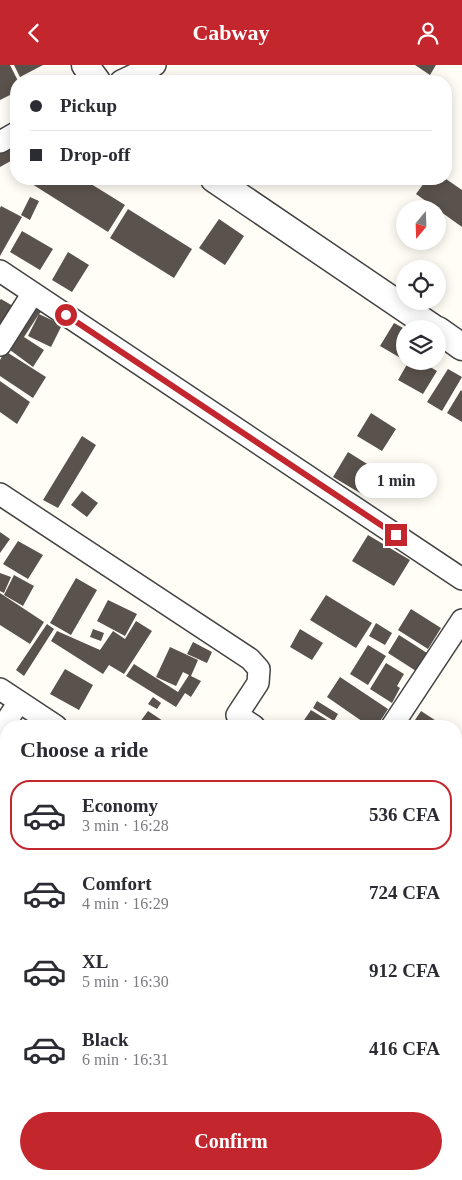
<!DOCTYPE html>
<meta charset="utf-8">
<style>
body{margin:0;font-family:Georgia,serif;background:#f7f7f7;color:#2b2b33;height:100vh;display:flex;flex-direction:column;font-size:19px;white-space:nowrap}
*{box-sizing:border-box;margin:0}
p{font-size:16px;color:#7c7c81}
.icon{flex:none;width:28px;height:28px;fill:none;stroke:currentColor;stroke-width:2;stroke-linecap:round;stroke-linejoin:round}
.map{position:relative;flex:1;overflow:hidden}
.drawer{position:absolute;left:0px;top:655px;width:462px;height:460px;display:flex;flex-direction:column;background:#fff;border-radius:20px 20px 0 0;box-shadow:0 2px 12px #0003}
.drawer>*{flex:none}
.top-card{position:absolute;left:10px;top:10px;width:442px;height:110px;border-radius:20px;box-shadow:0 2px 12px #0003;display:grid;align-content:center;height:110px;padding:0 20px;background:#fff}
.needle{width:32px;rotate:199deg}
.fabs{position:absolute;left:396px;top:135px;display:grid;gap:10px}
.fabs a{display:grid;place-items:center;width:50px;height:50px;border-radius:50%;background:#fff;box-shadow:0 2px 12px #0003;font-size:25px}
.end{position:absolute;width:22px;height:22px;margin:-11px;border:6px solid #c4262e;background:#fff;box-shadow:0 0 0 2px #fff}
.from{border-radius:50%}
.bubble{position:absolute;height:35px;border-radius:18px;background:#fff;box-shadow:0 2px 12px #0003;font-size:16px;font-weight:600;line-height:35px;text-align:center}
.top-card b{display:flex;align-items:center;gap:18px;height:48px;font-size:19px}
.top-card b+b{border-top:1px solid #e1e1e2}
.top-card i{width:12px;height:12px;background:#2b2b33}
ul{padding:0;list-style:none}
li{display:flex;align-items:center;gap:15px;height:70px;margin:0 10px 8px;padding:0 10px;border:2px solid transparent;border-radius:20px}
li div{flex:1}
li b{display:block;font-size:19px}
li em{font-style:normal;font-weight:600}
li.on{border-color:#c4262e}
li>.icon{width:45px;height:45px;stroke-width:1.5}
h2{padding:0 20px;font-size:22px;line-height:60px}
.button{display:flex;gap:10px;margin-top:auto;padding:10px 20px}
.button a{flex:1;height:58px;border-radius:30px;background:#c4262e;color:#fff;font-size:20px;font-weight:600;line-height:58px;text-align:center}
header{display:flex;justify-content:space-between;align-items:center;height:65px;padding:0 20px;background:#c4262e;color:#fff;font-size:22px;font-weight:600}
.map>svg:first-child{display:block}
.building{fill:#5a524d}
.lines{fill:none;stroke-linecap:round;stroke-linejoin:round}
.minor-casing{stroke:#444;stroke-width:24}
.tertiary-casing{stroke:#444;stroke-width:29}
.minor{stroke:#fff;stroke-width:21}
.tertiary{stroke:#fff;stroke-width:26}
.route{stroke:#c4262e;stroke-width:6}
</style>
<header><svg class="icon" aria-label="back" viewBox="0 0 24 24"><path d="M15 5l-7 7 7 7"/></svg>Cabway<svg class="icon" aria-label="person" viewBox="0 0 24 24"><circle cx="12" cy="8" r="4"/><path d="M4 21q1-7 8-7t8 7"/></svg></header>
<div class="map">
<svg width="462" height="1115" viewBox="0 0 462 1115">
<rect width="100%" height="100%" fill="#fffdf5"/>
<path class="building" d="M0 0H10L18 16 16 27 0 35Z
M14 0H43L20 12Z
M415 0H436L430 10Z
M16 77V93L0 102V85Z
M35 114H83L125 140 108 167 32 119Z
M427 114H446L462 125V162L416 129Z
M30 132 39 136 30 155 21 150Z
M1 141 22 152 0 191V143Z
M128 144 192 184 174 213 110 173Z
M219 154 244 171 225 200 199 183Z
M22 166 53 184 40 205 10 187Z
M68 187 89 200 72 227 52 215Z
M1 234 13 241 0 262V235Z
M33 241 41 247 39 249 62 260 51 282 28 271 39 249 24 272 44 285 33 302 6 282Z
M394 258 405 264 404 295 380 281Z
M5 286 46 312 33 333 0 311V295Z
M409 296H420L437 306 423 329 398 315Z
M448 304 462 312 442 346 427 337Z
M0 316 30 337 17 359 0 347Z
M461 325 462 326V357L447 348Z
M371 348 396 364 382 386 357 371Z
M82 371 96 380 58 443 43 435Z
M348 387 380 407 365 431 333 412Z
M82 426 98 438 87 452 71 440Z
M0 467 10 474 0 488Z
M368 470 410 495 394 521 352 496Z
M18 476 43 490 28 514 3 499Z
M0 508 11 512 4 528 0 526Z
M14 510 34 521 23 541 4 530Z
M76 513 97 525 71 570 50 558Z
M0 528 44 557 30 579 0 560Z
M326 530 372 558 356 583 310 555Z
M108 535 137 549 125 571 97 556Z
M411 544 441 563 428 584 398 565Z
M136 556 152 566 124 609 109 600 103 609 51 576 57 566 100 585 113 566 125 574Z
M376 558 392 568 385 580 369 571Z
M47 559 54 564 24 611 16 605Z
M93 564 104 568 101 576 90 572Z
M300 564 323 578 312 595 290 582Z
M399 570 427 588 416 606 388 588Z
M193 577 212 587 207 598 187 589Z
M368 580 386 591 368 620 350 609Z
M170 582 198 595 191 611 201 616 191 632 185 628 176 642 126 611 134 599 178 627 189 610 183 607 176 621 156 612Z
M386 598 404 609 397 621 400 623 392 638 370 624Z
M65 604 93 620 79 645 50 629Z
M340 612 388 644 377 661H369L327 632Z
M153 632 161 638 157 644 148 639Z
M317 636 338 649 334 656 313 643Z
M311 645 337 661H300Z
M148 646 163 656 160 661H137Z
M421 646 444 661H411Z
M456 714 462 717V752L456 748Z
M0 724 6 728V762L0 758Z
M0 768 6 771 0 787Z
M6 783V805L1 801 5 794 1 791Z
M6 821V868L2 875 0 873V830Z
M456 825 462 828V867L456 864Z
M0 877 6 881V901L0 897Z
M456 884 462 887V910L456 906Z
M456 1029 462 1033V1098L456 1107Z
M0 1035 6 1039V1063L0 1059Z
M20 1109H34L30 1115H16Z
M105 1109H116L111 1115H101Z
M158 1109H200L196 1115H154Z
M203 1109H216L217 1110 212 1115Z
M270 1109H311L321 1115H280Z
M427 1109H455L451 1115H436Z"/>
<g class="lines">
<defs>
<path id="minor" d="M121 16 155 0
M0 77 16 68
M0 206 462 514
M0 280 33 228
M0 429 250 594 259 604 258 618 237 650 254 661
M0 624 56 661
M392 661 462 555
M0 666 19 637
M456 796 462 800
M456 968 462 960
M0 1000 6 990
M456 1016 462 1019
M246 1109 256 1115
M358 1115 362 1109"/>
<path id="tertiary" d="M85 0 97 16
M214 114 435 264
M438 265 462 282"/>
</defs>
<use href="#minor" class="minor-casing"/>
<use href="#tertiary" class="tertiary-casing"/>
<use href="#minor" class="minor"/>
<use href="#tertiary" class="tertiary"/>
</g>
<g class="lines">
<path class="route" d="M66 250 396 470"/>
</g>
</svg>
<div class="fabs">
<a><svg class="needle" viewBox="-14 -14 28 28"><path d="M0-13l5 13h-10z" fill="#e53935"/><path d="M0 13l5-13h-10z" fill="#7c7c81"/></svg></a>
<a><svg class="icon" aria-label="locate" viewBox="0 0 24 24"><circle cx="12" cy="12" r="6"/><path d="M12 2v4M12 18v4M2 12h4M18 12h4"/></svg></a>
<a><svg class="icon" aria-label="layers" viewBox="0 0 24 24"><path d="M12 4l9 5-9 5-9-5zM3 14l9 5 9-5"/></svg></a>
</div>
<i class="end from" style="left:66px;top:250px"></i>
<i class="end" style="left:396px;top:470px"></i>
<div class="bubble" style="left:355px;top:398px;width:82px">1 min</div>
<div class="top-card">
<b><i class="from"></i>Pickup</b>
<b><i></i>Drop-off</b>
</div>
<section class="drawer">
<h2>Choose a ride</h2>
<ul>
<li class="on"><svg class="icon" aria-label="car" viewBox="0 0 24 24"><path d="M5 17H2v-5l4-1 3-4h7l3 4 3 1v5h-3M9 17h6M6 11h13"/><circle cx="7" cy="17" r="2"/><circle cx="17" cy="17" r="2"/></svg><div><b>Economy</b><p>3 min · 16:28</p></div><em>536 CFA</em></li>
<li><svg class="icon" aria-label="car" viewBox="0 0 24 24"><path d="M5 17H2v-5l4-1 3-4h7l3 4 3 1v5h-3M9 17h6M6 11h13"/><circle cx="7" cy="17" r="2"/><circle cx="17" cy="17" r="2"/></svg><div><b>Comfort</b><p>4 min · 16:29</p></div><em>724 CFA</em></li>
<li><svg class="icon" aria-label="car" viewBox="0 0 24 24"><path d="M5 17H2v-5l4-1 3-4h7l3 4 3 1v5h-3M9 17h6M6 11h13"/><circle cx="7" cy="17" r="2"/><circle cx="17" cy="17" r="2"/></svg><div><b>XL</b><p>5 min · 16:30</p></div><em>912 CFA</em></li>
<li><svg class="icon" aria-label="car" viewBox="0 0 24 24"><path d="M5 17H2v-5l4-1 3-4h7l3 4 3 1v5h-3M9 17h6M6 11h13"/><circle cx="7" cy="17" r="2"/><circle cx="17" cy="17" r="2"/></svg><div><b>Black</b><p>6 min · 16:31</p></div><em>416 CFA</em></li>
</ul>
<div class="button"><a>Confirm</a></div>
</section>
</div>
